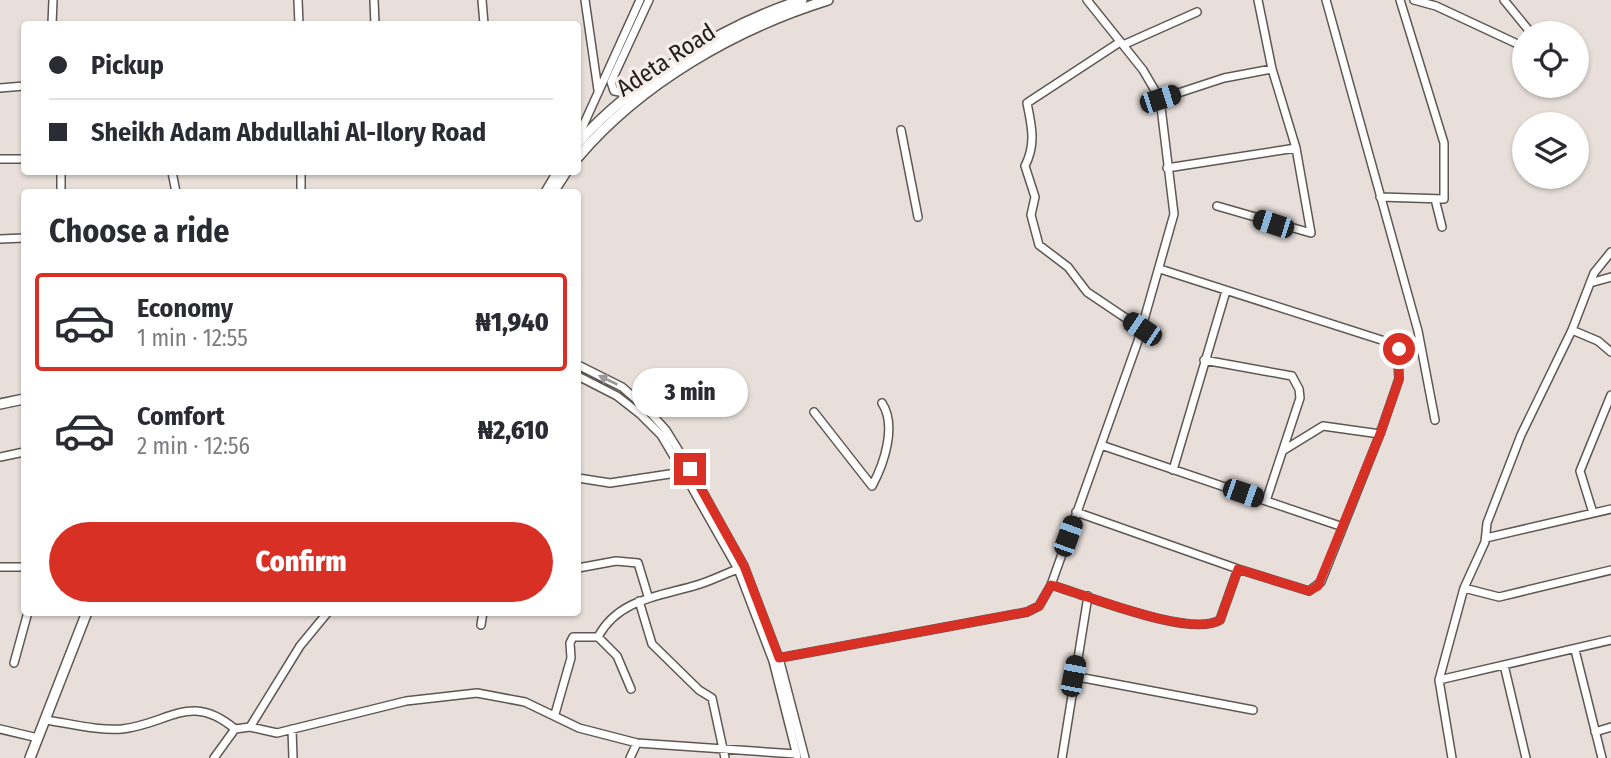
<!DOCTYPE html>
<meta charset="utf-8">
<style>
body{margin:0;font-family:"Fira Sans Condensed",sans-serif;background:#f2f2f3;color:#2b2b33;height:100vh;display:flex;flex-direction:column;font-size:26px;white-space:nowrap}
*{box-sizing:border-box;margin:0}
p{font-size:23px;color:#7c7c81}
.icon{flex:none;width:38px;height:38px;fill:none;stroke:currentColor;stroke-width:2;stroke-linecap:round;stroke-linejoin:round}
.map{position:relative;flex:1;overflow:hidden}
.drawer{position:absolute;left:21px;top:189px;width:560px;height:427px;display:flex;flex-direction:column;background:#fff;border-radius:7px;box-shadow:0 2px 5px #0004}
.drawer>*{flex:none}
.hud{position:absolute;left:21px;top:21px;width:560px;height:154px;border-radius:7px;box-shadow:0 2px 5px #0004;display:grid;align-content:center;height:154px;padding:0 28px;background:#fff}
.buttons{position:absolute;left:1512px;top:21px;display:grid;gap:14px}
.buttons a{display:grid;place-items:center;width:77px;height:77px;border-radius:50%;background:#fff;box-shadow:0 2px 5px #0004;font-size:35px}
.end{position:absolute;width:32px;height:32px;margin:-16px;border:9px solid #d93025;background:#fff;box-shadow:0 0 0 4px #fff}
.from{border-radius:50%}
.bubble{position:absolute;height:49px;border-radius:24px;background:#fff;box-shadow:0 2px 5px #0004;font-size:23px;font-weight:800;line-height:49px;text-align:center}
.car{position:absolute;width:21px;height:42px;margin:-21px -10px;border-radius:9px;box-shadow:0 0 5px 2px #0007;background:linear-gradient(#222 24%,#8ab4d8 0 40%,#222 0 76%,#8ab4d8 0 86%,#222 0)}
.hud b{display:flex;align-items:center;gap:24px;height:66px;font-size:26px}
.hud b+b{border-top:2px solid #e1e1e2}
.hud i{width:18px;height:18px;background:#2b2b33}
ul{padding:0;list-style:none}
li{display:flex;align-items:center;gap:21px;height:98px;margin:0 14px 10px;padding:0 14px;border:4px solid transparent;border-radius:7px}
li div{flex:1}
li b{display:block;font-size:26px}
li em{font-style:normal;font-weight:800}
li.current{border-color:#d93025}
li>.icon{width:63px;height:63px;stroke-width:1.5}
h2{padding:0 28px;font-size:32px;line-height:84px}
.cta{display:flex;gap:14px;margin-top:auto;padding:14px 28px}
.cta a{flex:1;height:80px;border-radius:42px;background:#d93025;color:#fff;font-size:28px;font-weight:800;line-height:80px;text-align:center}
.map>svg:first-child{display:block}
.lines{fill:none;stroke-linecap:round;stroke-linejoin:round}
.minor-casing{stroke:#5f5753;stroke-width:10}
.major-casing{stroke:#5f5753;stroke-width:12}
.minor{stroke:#fff;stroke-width:7}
.major{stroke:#fff;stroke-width:9}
.oneway{fill:#9b9a99}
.route{stroke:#d93025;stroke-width:9}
.labels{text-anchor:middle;stroke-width:7;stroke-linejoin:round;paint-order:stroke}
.street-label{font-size:24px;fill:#211e1c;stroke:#f6ede8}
</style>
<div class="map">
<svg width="1611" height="758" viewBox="0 0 1611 758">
<rect width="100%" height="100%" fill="#e8dfda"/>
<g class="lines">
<defs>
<path id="minor" d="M298 0 299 24
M374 0 375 24
M482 0 484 24
M585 0 598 90
M1326 0 1418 331 1435 420
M1414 0 1436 6 1524 47
M1504 0 1531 33
M52 24 53 0
M1120 42 1027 103C1032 127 1036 144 1025 166L1035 197 1031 215 1039 245 1068 267 1087 292 1142 329
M1123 45 1197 12
M0 88 24 86
M631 94 614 91 611 82 649 0
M1160 99 1224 78 1272 69
M901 130 918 217
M578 137 640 0
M0 159H24
M1167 168 1296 148
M61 172V192
M172 172 176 192
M301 192V172
M1380 197 1444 199V143L1400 0
M1435 199 1442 227
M1217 206 1311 233 1296 148 1272 69 1258 0
M0 239 24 238
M1160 269 1397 345 1399 379 1380 434 1323 426 1284 450
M1590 283 1611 277
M1572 330 1598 341 1611 352
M1204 360 1292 376 1299 389 1300 398 1266 501
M578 365 622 387 645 407 666 430 690 469 744 566 779 658 805 758
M578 376 617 396 640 414 661 435 683 472 738 569 773 661 797 756
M814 412 872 486C884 464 897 426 882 403
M1101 445 1343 527
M0 457 24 452
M1173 470 1226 291
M578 478 610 483 683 472
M1076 512 1238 569 1309 591 1321 582 1380 434
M1593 513 1580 471 1611 395
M1486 538 1611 509
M0 567H24
M578 568 616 561 638 563 648 596
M1051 585C1086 595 1190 638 1220 620L1238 569
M1464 588 1499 597 1611 570
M639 601 652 644 699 690 712 698 725 758
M481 625 483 612
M598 637 617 656 631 689
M1575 650 1602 758
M779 658 1027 612 1039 606 1051 585 1138 341 1174 214 1160 99 1143 70 1087 0
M14 663 28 612
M1504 665 1526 758
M1073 676 1253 710
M1439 680 1611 640
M555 714 571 658 570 643 573 637H598C618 599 660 596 697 585 711 581 724 574 738 569
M45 720C69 723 97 731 122 729 169 724 190 691 235 729L250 727 300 646 328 612
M250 727 277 733 406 701 477 693 525 702 579 728 637 743 796 754
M0 729 38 738
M292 729 293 758
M1595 732 1611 727
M214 758 235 729
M630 758 637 743
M1062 758 1088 596
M1452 758 1439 680 1464 588 1485 542 1487 523 1521 435 1572 330 1594 273 1611 252"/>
<path id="major" d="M578 143C632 82 724 25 802 0
M578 157C641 83 735 29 828 0
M546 192 558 172
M553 192 566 172
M0 404 24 399
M30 758 87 612"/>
</defs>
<use href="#minor" class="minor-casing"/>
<use href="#major" class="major-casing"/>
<use href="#minor" class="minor"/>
<use href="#major" class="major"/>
</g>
<defs><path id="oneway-solid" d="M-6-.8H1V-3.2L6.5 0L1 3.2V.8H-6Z" transform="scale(1.75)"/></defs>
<use class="oneway" href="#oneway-solid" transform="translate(608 380) rotate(-154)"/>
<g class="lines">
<path class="route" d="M690 469 744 566 779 658 1027 612 1039 606 1051 585C1086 595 1191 638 1220 620L1238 569 1309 591 1318 586 1380 434 1399 379V349"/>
</g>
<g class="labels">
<g class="street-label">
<text transform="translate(666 60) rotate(-33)" y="8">Adeta Road</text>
</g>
</g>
</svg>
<div class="buttons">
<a><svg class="icon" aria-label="locate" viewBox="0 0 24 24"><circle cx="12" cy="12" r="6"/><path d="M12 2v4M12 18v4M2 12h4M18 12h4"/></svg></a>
<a><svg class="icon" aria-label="layers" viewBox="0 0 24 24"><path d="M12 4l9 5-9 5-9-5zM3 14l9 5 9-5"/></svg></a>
</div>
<i class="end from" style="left:1399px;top:349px"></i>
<i class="end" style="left:690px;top:469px"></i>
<div class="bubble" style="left:632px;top:368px;width:116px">3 min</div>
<i class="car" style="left:1160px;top:99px;rotate:72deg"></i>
<i class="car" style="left:1273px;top:224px;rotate:288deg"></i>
<i class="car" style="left:1142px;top:329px;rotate:304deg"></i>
<i class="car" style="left:1243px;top:493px;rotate:109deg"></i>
<i class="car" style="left:1068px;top:536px;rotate:20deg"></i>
<i class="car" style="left:1073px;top:676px;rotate:11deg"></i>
<div class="hud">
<b><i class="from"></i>Pickup</b>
<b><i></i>Sheikh Adam Abdullahi Al-Ilory Road</b>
</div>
<section class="drawer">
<h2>Choose a ride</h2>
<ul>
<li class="current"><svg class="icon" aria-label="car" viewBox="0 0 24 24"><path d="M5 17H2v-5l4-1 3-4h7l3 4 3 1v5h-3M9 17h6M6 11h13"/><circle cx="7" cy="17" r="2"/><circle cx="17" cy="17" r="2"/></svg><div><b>Economy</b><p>1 min · 12:55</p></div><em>₦1,940</em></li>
<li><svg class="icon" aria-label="car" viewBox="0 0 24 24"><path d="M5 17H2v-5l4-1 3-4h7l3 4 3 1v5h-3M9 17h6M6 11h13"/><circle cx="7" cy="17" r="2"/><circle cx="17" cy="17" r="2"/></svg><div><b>Comfort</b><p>2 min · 12:56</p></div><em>₦2,610</em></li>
</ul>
<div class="cta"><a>Confirm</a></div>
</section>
</div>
